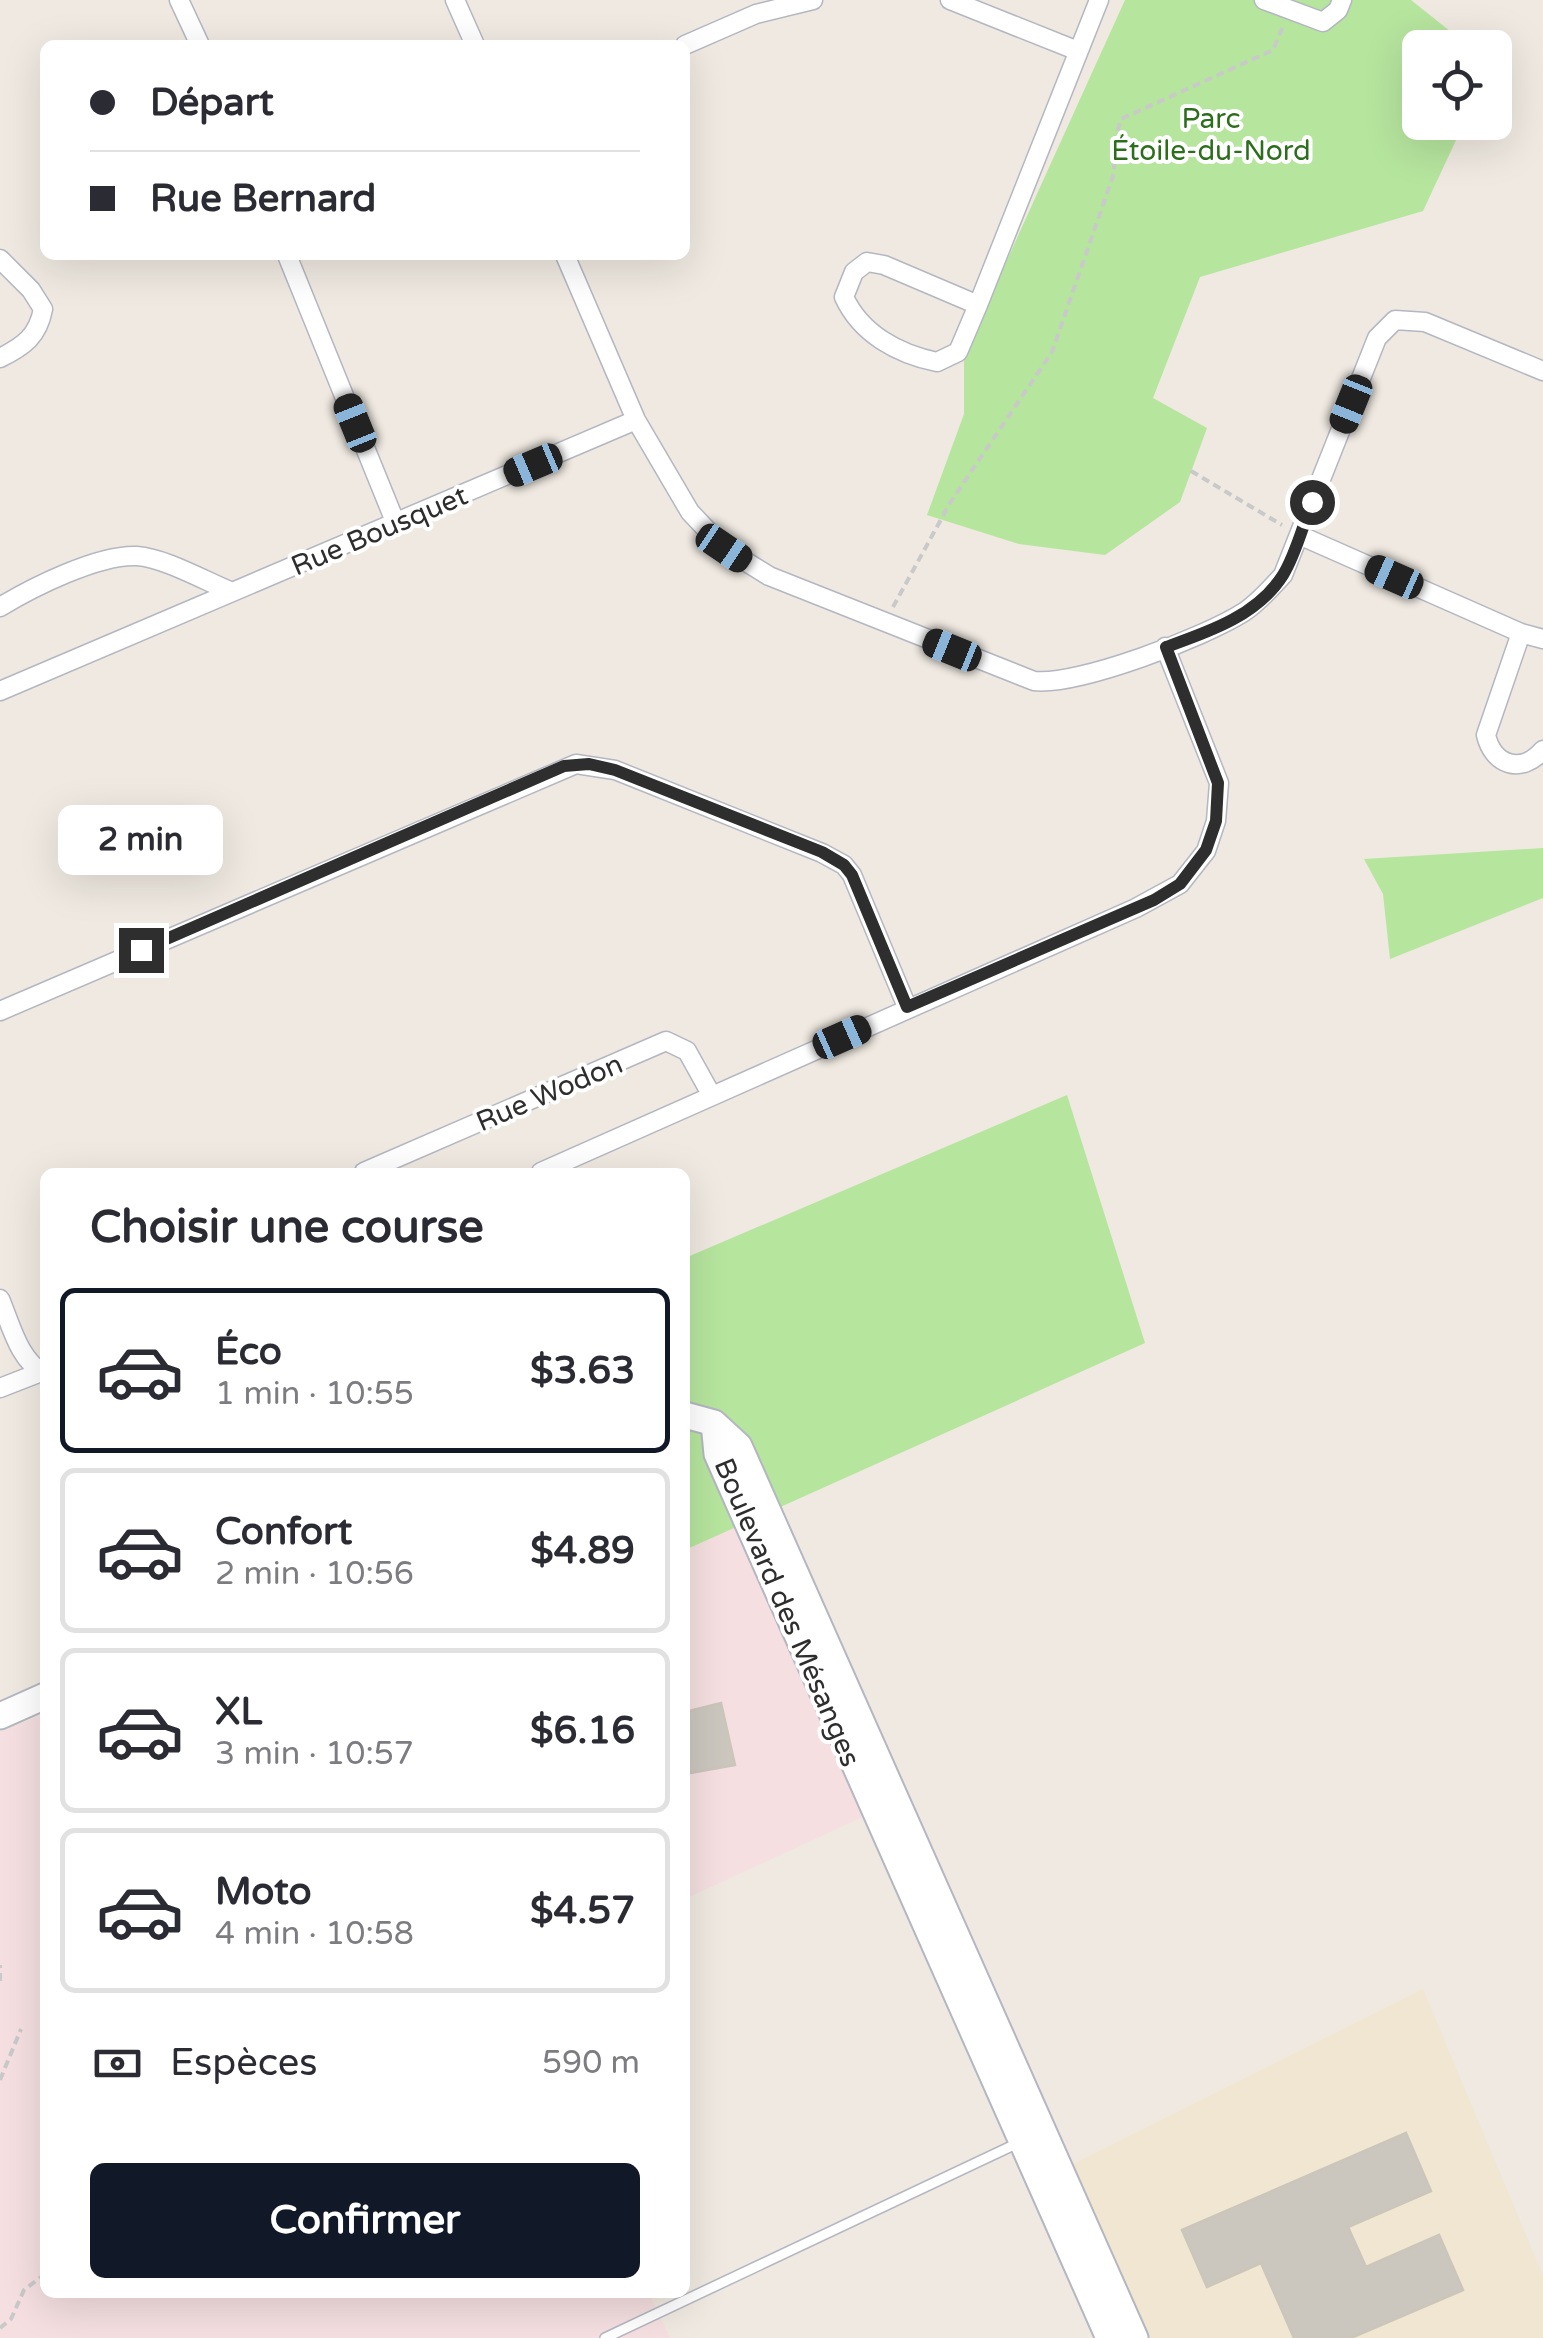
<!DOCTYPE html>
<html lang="fr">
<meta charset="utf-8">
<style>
body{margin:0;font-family:"Varela Round",sans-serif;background:#f2f2f3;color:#2b2b33;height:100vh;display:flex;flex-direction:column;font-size:38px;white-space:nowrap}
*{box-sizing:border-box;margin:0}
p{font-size:32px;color:#7c7c81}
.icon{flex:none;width:55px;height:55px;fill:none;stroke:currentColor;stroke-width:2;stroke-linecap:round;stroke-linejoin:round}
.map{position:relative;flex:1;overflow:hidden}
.details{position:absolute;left:40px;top:1168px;width:650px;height:1130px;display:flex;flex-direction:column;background:#fff;border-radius:15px;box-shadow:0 10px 40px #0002}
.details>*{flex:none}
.hud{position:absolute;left:40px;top:40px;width:650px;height:220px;border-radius:15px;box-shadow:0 10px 40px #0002;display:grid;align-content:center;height:220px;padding:0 50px;background:#fff}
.tools{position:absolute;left:1402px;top:30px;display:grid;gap:20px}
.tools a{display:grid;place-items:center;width:110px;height:110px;border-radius:15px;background:#fff;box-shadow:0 10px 40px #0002;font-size:50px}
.end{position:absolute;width:45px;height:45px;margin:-22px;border:12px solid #2e2e2e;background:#fff;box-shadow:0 0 0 5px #fff}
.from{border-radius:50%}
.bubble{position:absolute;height:70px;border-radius:15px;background:#fff;box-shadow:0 10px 40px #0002;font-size:32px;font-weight:800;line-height:70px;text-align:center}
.car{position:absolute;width:30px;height:60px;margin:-30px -15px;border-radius:12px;box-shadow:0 0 8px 2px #0007;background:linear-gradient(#222 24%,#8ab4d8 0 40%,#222 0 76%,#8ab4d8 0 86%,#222 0)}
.hud b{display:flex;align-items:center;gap:35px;height:95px;font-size:38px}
.hud b+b{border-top:2px solid #e1e1e2}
.hud i{width:25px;height:25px;background:#2b2b33}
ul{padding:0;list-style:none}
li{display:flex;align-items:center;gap:30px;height:165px;margin:0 20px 15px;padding:0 30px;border:5px solid #e1e1e2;border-radius:15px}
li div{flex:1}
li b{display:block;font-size:38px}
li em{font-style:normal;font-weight:800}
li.current{border-color:#111827}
li>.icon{width:90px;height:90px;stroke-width:1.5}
h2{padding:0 50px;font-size:45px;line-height:120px}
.pay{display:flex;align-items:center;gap:25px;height:110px;padding:0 50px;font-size:38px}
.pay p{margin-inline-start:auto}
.cta{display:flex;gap:20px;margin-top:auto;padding:20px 50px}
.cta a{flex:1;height:115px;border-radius:15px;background:#111827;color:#fff;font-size:40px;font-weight:800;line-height:115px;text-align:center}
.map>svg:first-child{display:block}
.education{fill:#f0e6d1}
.medical{fill:#f5dfe0}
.green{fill:#b6e59e}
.building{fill:#cbc7bf;stroke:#cbc5ba;stroke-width:2.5}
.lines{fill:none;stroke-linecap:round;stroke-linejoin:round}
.lane-casing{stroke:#b4b7c1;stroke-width:12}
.street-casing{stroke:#b4b7c1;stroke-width:21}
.secondary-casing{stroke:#b4b7c1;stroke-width:29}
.path{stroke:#c9c9c9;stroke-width:4;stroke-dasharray:8 5;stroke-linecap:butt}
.lane{stroke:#fff;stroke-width:9}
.street{stroke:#fff;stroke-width:18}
.secondary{stroke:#fff;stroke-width:25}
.route{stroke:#2e2e2e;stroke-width:12}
.labels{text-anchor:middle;stroke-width:8;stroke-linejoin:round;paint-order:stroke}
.park-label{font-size:28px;fill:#2c6e1b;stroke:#fff}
.street-label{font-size:28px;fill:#2e2e2e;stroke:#fff}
</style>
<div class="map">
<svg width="1543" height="2338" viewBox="0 0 1543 2338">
<rect width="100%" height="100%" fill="#efe9e1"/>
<path class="education" d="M1423 1989 1543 2276V2338H1149L1073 2164Z"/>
<path class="medical" d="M704 1435 867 1815 685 1899V1443Z
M45 1713V2292L649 2293 670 2338H0V1732Z"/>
<path class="green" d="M1125 0H1411L1470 47 1420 48V122L1464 123 1423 211 1200 277 1153 398 1207 428 1180 502 1105 555 1019 544 927 515 964 414V355Z
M1543 848V898L1390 959 1383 894 1364 859Z
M1067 1095 1145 1343 685 1550V1258Z"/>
<path class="building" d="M721 1703 735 1765 685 1774V1712Z
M1406 2133 1431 2191 1348 2227 1366 2267 1439 2235 1463 2290 1351 2338H1294L1261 2263 1207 2287 1182 2230Z"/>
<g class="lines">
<defs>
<path id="lane" d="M605 2338 1018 2143"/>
<path id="street" d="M179 0 200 45
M455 0 475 45
M950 0 1078 51
M1264 0 1323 22 1338 10 1342 0
M685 45 756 14 813 0
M287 255 396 524
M565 255 636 420 690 512 724 548 769 576 1034 681C1078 686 1205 637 1244 612 1259 602 1271 588 1283 575L1377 338 1395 320 1425 322 1543 371
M0 259 31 290 43 309C38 336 24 346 0 358
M978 305 884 265 867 262 854 272 844 297C861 334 898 354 937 362L958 352 978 305 1099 0
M1299 535 1521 633 1543 639
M0 607C33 587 99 554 137 556 165 558 205 581 232 592
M1521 633 1486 735C1493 765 1521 775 1543 750
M0 691 636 420
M0 1011 576 764 615 770 822 853 844 865 852 875 907 1007
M364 1172 666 1041 687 1051 712 1096
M541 1172 1136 908 1180 884 1206 851 1216 821 1219 783 1165 647
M0 1299C11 1325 19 1361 45 1374
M0 1388 41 1372"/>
<path id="secondary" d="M685 1415 714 1423 739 1446 1135 2338
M714 1423 717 1454 1109 2338
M0 1716 45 1696"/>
</defs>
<use href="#lane" class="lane-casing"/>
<use href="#street" class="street-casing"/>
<use href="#secondary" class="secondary-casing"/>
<path class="path" d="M1191 471 1282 525
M893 607 950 503 1052 352 1114 173V143L1121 119 1273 50 1284 24
M0 1981V1965
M0 2080 21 2029
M0 2328 11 2319 24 2290 45 2274"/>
<use href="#lane" class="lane"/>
<use href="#street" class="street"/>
<use href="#secondary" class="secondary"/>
</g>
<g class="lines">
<path class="route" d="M141 950 564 766 589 764 615 770 822 852 844 865 852 875 907 1007 1154 900 1180 884 1206 850 1216 821 1218 783 1166 647C1208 632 1257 616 1283 575 1296 554 1303 525 1312 502"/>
</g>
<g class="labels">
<g class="park-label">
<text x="1211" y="128">Parc<tspan x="1211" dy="32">Étoile-du-Nord</tspan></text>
</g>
<g class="street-label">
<text transform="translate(379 530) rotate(-23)" y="10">Rue Bousquet</text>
<text transform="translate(549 1092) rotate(-23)" y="10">Rue Wodon</text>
<text transform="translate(788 1612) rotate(67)" y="10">Boulevard des Mésanges</text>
</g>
</g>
</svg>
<div class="tools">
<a><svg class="icon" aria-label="locate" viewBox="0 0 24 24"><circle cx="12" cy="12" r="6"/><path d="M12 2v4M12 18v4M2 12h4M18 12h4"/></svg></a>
</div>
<i class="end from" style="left:1312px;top:502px"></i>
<i class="end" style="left:141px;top:950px"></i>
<div class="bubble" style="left:58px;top:805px;width:165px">2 min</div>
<i class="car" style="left:1351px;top:404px;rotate:202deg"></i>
<i class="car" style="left:355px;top:423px;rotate:338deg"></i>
<i class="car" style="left:533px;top:465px;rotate:247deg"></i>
<i class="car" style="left:724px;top:548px;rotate:124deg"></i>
<i class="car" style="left:1394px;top:577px;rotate:294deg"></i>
<i class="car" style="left:952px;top:650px;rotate:292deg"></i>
<i class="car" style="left:842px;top:1037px;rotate:66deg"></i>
<div class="hud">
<b><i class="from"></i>Départ</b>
<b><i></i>Rue Bernard</b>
</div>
<section class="details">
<h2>Choisir une course</h2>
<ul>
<li class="current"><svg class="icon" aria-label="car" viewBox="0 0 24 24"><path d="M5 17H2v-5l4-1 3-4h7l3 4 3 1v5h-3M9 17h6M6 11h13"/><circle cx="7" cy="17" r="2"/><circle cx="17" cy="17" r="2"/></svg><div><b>Éco</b><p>1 min · 10:55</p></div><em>$3.63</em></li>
<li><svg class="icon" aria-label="car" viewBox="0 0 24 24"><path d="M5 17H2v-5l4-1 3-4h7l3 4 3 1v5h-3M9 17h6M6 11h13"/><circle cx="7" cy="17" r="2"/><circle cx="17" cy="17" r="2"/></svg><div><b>Confort</b><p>2 min · 10:56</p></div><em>$4.89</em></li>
<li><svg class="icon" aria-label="car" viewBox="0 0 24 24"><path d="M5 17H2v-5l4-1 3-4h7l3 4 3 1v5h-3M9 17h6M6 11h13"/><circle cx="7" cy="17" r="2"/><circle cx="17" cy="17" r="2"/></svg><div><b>XL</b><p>3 min · 10:57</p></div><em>$6.16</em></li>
<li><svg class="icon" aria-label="car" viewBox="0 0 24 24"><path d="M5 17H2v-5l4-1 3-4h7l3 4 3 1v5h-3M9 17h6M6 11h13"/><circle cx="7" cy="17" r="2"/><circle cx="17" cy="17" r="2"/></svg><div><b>Moto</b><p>4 min · 10:58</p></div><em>$4.57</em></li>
</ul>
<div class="pay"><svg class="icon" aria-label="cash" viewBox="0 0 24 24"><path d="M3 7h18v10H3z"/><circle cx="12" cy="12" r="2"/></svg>Espèces<p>590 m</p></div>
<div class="cta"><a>Confirmer</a></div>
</section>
</div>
